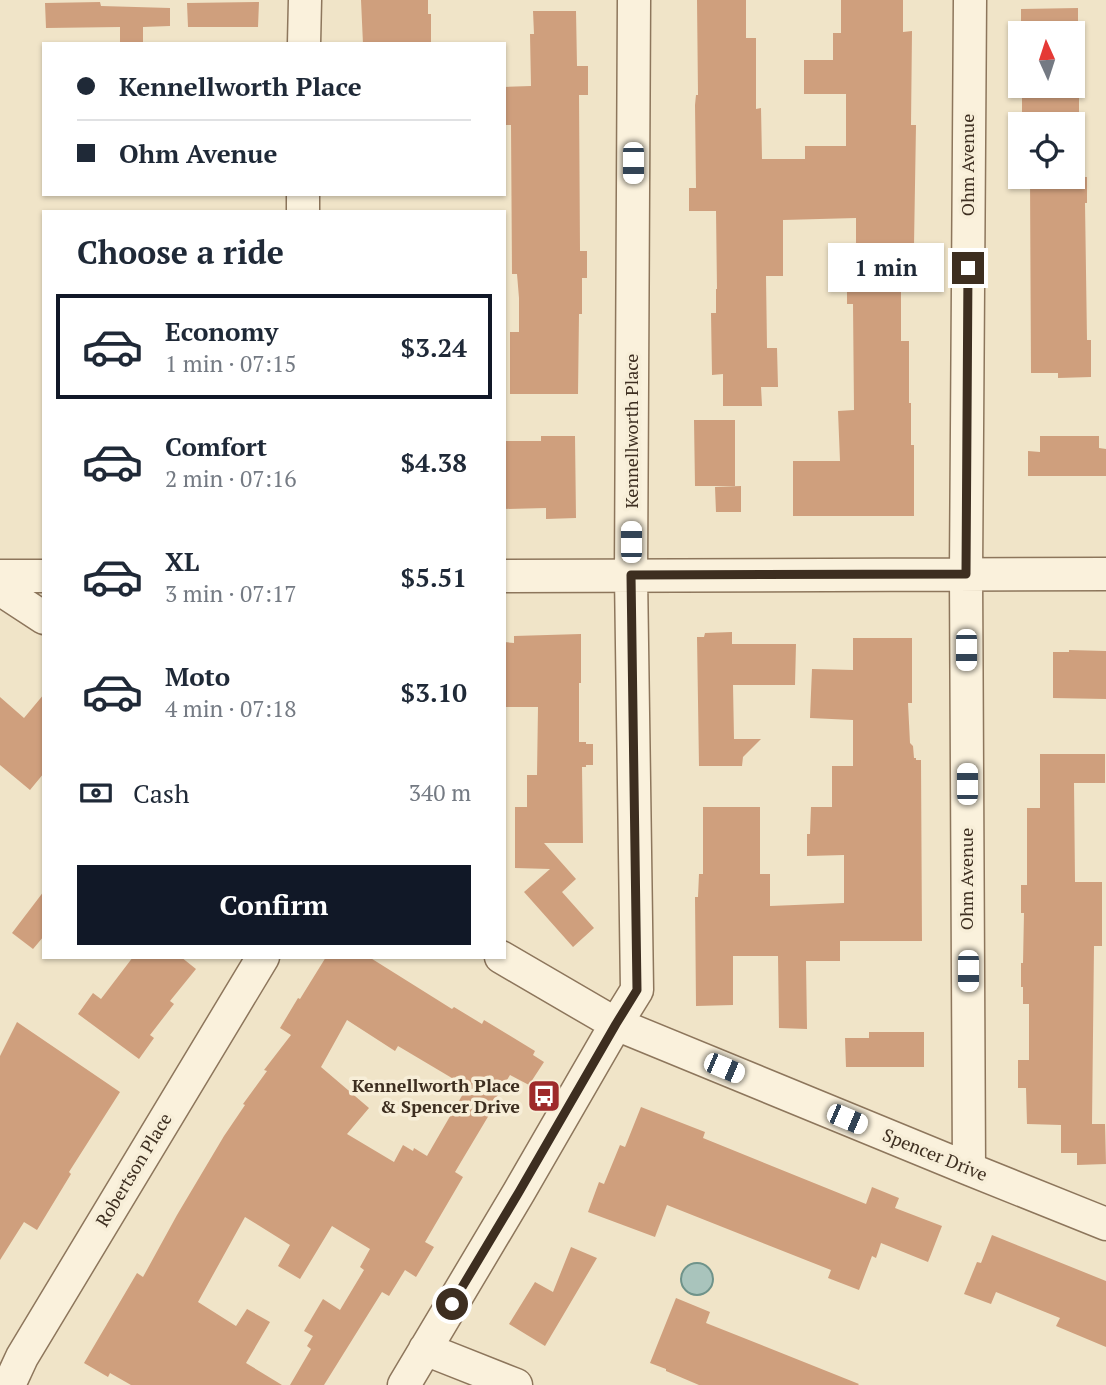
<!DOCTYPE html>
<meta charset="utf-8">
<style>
body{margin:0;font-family:"PT Serif",serif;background:#f6f6f7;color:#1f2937;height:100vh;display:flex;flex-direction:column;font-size:26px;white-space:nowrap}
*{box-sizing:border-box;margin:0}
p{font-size:23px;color:#747a83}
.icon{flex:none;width:38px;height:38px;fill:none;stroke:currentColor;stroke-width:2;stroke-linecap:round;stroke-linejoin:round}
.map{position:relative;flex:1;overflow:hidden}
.panel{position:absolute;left:42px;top:210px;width:464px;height:749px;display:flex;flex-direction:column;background:#fff;border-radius:0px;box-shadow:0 2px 5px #0004}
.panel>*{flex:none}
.banner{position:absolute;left:42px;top:42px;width:464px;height:154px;border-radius:0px;box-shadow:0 2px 5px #0004;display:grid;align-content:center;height:154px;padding:0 35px;background:#fff}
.needle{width:46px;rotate:357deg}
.tools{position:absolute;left:1008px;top:21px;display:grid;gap:14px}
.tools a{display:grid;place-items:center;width:77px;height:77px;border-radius:0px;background:#fff;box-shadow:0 2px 5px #0004;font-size:35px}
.end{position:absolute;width:32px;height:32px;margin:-16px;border:9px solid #3d2e20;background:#fff;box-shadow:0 0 0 4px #fff}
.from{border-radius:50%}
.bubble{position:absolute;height:49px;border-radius:0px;background:#fff;box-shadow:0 2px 5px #0004;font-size:23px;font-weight:700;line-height:49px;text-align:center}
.car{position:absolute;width:21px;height:42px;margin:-21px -10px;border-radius:9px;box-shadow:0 0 5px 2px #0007;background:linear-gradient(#fff 24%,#345 0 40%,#fff 0 76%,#345 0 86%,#fff 0)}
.banner b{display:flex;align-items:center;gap:24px;height:66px;font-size:26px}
.banner b+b{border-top:2px solid #e0e1e3}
.banner i{width:18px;height:18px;background:#1f2937}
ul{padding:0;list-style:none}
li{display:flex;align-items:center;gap:21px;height:105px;margin:0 14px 10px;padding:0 21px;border:4px solid transparent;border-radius:0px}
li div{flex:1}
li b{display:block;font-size:26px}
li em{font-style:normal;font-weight:700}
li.selected{border-color:#111827}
li>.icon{width:63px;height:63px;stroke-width:1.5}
h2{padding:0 35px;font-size:32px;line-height:84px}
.pay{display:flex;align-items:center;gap:18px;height:77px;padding:0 35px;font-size:26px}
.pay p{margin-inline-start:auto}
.button{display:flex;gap:14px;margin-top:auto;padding:14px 35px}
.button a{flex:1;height:80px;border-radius:0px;background:#111827;color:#fff;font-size:28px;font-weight:700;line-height:80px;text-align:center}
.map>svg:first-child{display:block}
.water{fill:#a9c4bc;stroke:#6f938a;stroke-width:2}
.building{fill:#cf9f7d;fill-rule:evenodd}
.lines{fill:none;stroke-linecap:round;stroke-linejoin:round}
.minor-casing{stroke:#8d765c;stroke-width:35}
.minor{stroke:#faf1dc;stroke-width:32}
.route{stroke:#3d2e20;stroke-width:9}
.labels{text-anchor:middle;stroke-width:7;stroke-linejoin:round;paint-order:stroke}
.street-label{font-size:18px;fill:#3d2e20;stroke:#f7eed8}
.poi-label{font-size:18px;font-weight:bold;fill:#3d2e20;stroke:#f7eed8;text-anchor:end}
</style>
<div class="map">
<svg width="1106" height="1385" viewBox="0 0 1106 1385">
<rect width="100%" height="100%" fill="#f0e4c8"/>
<path class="water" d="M681 1279a16 16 0 1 1 32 0a16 16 0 1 1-32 0Z"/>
<path class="building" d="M361 0H428V14H431V44H363Z
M697 0H746V38H756V109L761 108 762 159H805V146H846V94H804V60H833V33H841V0H903V32L912 31 911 125H916L914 245H909L910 290H901V341H909V403H911V445H914V516H793V461H840L838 411 854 410 853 304H847V261H856V218L783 220V276H766L767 348H777L778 387H761L762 406H723V374L712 375 711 313H716V289H717L716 211H689V188H696L695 105 696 95H698Z
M100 2 101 6 170 8V26L143 27V44H120V27L46 28 45 3Z
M259 2 258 27H188L187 3Z
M1078 8V33H1021V9Z
M533 11H576L577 66H588V95H579L580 251H587V278H582V314H579L578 394H510V332H519V298L517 274H512L511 125H504V87L531 86 530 34H534Z
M1022 86H1079V124H1022Z
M1030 177H1087V203H1085L1087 340H1091V377L1058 378V373H1031Z
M694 420H735V486H695Z
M541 436H575L576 518 546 519V508L504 509V441H541Z
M1040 436H1099V448L1106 449V476H1028V451L1040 452Z
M741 486V512H716L715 487Z
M732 632V644H796L795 685H733L734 739H761L743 757 742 766H699L697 637H704L705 633Z
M581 634V683H579V742H586V744H593V765H586V767H582L583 843H544L576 879 562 892 594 928 573 947 524 892 550 869 515 868V807H527V775H537L538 707H504V642L514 643V636Z
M853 638H912V703H908L910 743 913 746 914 758H916V760H921L922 941H840V961H806L807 1029 779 1028 778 956H733V1005L696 1006 695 897H698L699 874H703V807H760V874H770V906L844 903V855L807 856V834H810L811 807H832V766H853V720L810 718 812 669 853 670Z
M1069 650 1106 651V699L1053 698V652H1069Z
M44 694V773L30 790 0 765V697L24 718Z
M1040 754H1105V783H1074L1075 882H1102V946H1094L1092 1124H1105L1106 1164 1077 1165V1153H1061V1125L1027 1124 1026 1088H1018V1060H1029V1004H1023V987H1021V963H1023L1024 913H1021V885H1027V808H1040Z
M44 891V936L33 949 12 933Z
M133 957H181L196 969 170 1001 174 1004 150 1035 154 1038 139 1059 78 1014 93 993 101 999Z
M326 957H369L452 1009 454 1007 482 1024 484 1020 535 1051 533 1055 544 1062 529 1085 510 1075 487 1113 489 1115 455 1172 463 1177 425 1242 434 1247 416 1277 405 1270 389 1296 382 1292 324 1385H290L311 1349 307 1346 313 1336 304 1331 323 1299 340 1310 364 1270 360 1267 370 1249 332 1226 300 1279 278 1266 290 1245 245 1217 198 1302 236 1326 247 1309 270 1322 246 1363 282 1385H131L110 1373 108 1377 84 1363 137 1273 143 1277 177 1215 224 1136 245 1105 243 1104 267 1071 264 1070 291 1035 280 1028 298 998 300 999ZM347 1020 395 1051 398 1046 467 1087 427 1156 414 1148 413 1151 403 1145 394 1162 347 1134 369 1108 321 1067Z
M17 1022 120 1092 69 1172 71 1174 37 1230 24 1222 0 1260V1056Z
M869 1032H924V1067H846L845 1038H869Z
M641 1107 705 1132 703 1138 866 1204 872 1187 899 1198 895 1208 942 1226 928 1262 881 1243 876 1258 872 1256 859 1290 828 1278 831 1270 667 1205 655 1237 588 1212 599 1182 604 1184 620 1145 625 1147Z
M992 1235 1106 1281V1347L1056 1326 1060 1318 996 1292 991 1304 964 1294 977 1262 981 1263Z
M571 1247 597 1258 545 1346 509 1324 535 1282 553 1292Z
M676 1298 710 1312 706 1323 859 1384 858 1385H699L666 1371V1369L650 1363Z"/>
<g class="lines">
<defs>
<path id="minor" d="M304 44 305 0
M303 212V194
M0 576H44
M504 576 1106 574
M0 589 44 618
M501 957 616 1024 969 1169 1106 1224
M969 1169 966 574 970 0
M425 1349 516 1385
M9 1385 22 1357 263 957
M404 1385 519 1192 616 1024 637 990 631 575 634 0"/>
</defs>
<use href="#minor" class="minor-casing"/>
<use href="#minor" class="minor"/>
</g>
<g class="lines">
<path class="route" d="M452 1304 519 1192 616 1024 637 990 631 575 966 574 968 268"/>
</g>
<defs>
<symbol id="bus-square" viewBox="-11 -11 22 22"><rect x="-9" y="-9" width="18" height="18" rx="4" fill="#9e2a2b" stroke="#f7eed8"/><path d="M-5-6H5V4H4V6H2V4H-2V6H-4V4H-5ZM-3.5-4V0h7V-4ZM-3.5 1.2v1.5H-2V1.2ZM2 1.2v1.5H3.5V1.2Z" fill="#fff"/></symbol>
</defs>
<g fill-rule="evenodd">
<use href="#bus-square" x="525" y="1077" width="38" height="38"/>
</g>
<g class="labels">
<g class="street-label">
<text transform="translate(968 165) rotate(-90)" y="6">Ohm Avenue</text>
<text transform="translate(632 431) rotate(-90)" y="6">Kennellworth Place</text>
<text transform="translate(967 879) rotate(-90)" y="6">Ohm Avenue</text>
<text transform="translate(935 1155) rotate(22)" y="6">Spencer Drive</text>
<text transform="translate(134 1170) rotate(-59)" y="6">Robertson Place</text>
</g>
<g class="poi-label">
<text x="520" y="1092">Kennellworth Place<tspan x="520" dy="21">&amp; Spencer Drive</tspan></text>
</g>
</g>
</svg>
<div class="tools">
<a><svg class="needle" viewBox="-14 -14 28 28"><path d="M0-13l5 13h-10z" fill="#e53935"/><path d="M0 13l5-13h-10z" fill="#747a83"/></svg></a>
<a><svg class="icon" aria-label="locate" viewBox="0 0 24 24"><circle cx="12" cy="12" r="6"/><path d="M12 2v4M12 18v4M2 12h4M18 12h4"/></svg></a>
</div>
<i class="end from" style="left:452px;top:1304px"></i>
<i class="end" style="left:968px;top:268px"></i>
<div class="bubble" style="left:828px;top:243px;width:116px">1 min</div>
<i class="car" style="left:633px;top:163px;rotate:180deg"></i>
<i class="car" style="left:631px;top:542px;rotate:0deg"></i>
<i class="car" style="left:966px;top:650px;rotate:180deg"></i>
<i class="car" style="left:967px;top:784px;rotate:0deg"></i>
<i class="car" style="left:968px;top:971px;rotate:180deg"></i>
<i class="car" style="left:724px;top:1068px;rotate:113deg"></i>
<i class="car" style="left:847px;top:1119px;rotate:113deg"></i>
<div class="banner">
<b><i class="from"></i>Kennellworth Place</b>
<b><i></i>Ohm Avenue</b>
</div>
<section class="panel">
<h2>Choose a ride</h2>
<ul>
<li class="selected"><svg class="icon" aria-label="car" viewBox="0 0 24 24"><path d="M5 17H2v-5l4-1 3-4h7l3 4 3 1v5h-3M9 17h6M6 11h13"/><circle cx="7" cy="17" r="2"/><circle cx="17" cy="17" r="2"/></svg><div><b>Economy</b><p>1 min · 07:15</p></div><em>$3.24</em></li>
<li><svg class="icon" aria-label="car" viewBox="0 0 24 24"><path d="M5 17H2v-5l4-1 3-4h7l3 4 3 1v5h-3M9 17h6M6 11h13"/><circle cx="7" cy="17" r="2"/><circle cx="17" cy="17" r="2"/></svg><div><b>Comfort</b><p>2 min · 07:16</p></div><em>$4.38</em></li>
<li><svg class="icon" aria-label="car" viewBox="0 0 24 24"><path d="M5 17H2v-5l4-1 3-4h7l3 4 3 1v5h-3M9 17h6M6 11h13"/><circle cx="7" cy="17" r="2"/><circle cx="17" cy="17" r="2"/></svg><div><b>XL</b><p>3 min · 07:17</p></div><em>$5.51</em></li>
<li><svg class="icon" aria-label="car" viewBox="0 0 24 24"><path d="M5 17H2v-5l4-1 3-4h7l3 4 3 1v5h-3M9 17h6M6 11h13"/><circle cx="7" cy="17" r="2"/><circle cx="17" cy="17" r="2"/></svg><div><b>Moto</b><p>4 min · 07:18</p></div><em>$3.10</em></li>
</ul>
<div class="pay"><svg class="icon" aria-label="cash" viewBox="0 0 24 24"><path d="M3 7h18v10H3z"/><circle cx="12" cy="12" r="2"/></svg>Cash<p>340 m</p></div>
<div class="button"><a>Confirm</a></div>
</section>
</div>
